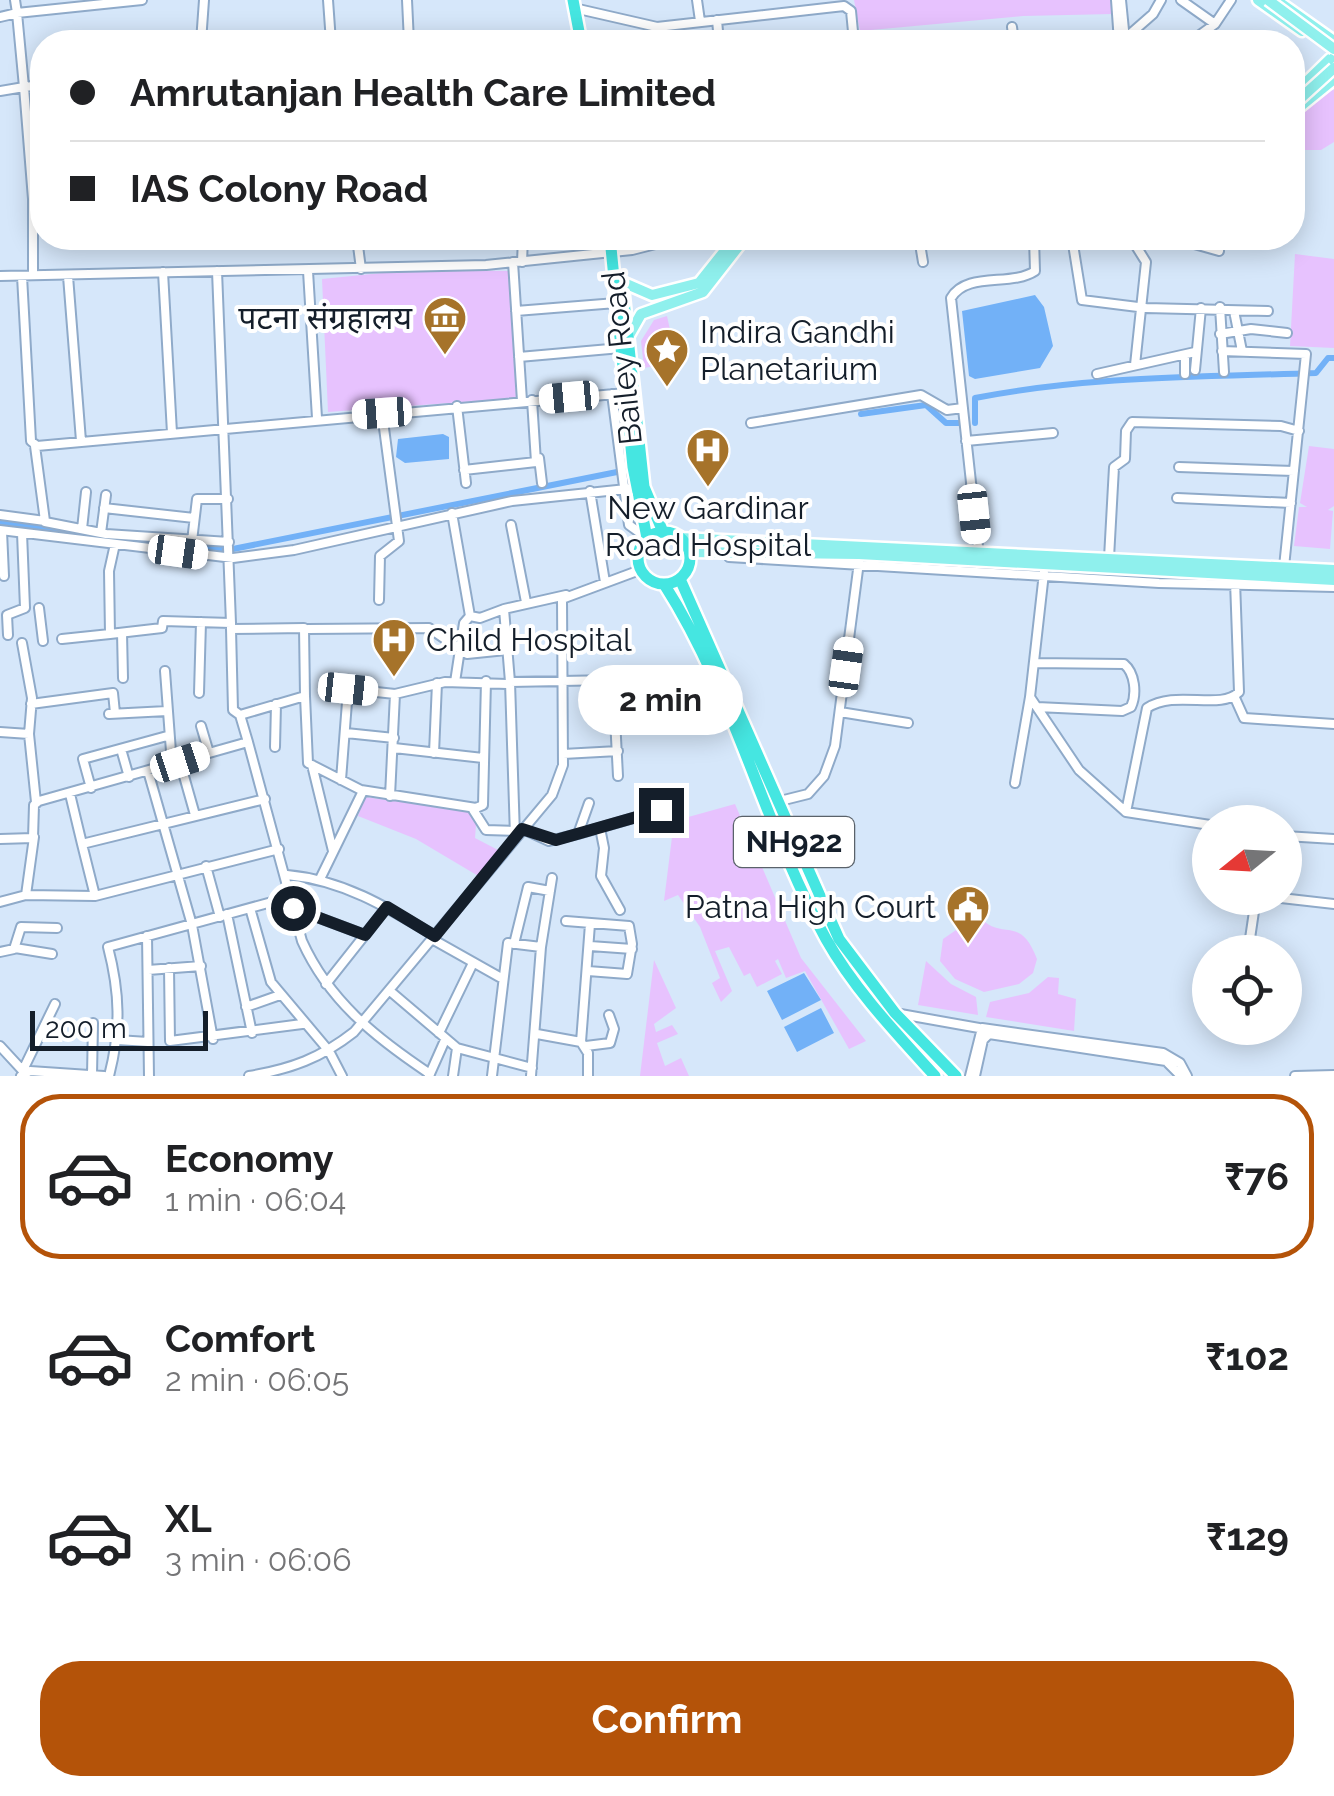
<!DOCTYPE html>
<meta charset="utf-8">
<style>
body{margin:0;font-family:Raleway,"Noto Sans Devanagari",sans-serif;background:#f6f6f6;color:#202124;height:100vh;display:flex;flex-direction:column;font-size:38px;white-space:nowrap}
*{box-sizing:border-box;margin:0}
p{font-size:32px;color:#757577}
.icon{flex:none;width:55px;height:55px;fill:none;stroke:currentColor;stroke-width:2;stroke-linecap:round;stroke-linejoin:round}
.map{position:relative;height:1076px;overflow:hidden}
.drawer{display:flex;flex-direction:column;background:#fff;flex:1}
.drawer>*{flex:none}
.banner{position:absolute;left:30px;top:30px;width:1275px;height:220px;border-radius:40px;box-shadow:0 5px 25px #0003;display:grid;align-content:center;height:220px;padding:0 40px;background:#fff}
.needle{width:65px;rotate:252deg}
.fabs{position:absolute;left:1192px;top:805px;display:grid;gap:20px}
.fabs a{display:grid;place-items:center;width:110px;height:110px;border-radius:50%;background:#fff;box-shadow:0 5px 25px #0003;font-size:50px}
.scale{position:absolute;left:30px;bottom:25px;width:178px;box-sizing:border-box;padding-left:10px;border:5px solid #141e2a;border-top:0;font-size:28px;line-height:35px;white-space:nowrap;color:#141e2a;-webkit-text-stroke:8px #fff;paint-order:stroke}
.end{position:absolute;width:45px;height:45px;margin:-22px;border:12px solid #141e2a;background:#fff;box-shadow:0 0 0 5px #fff}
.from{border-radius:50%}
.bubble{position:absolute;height:70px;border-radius:35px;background:#fff;box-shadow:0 5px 25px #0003;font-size:32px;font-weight:700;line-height:70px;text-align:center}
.car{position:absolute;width:30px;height:60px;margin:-30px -15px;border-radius:12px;box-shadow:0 0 8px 2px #0007;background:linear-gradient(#fff 24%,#345 0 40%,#fff 0 76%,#345 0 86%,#fff 0)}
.banner b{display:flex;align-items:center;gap:35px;height:95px;font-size:38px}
.banner b+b{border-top:2px solid #e0e0e0}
.banner i{width:25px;height:25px;background:#202124}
ul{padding:18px 0 0;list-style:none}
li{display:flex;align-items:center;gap:30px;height:165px;margin:0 20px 15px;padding:0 20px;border:5px solid transparent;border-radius:40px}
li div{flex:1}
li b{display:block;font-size:38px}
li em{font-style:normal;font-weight:700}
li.on{border-color:#b45309}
li>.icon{width:90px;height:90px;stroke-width:1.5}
.cta{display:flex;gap:20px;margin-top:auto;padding:20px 40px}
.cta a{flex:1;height:115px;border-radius:40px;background:#b45309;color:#fff;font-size:40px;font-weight:700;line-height:115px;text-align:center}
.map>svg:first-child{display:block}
.green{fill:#e7c2fe}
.water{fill:#72b1f7}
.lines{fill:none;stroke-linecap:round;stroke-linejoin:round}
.canal{stroke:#72b1f7;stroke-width:6}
.minor-casing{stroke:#8faac9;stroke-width:12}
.major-casing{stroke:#fff;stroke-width:15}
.highway-casing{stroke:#fff;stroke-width:16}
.minor{stroke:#fff;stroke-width:8}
.major{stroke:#8ff0ed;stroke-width:10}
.highway{stroke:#45e6e1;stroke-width:11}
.major-bridge-casing{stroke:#fff;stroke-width:15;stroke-linecap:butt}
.major-bridge{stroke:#8ff0ed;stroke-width:10}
.route{stroke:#141e2a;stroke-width:12}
.labels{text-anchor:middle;stroke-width:8;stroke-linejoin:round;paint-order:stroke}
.shield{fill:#fff;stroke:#5a626a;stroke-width:2.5}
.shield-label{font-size:30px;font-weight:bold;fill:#141e2a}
.poi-label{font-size:32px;fill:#141e2a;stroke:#fff;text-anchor:end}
.street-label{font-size:32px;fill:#141e2a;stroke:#fff}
</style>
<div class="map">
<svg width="1334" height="1076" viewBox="0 0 1334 1076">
<rect width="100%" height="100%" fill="#d6e7fa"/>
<path class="green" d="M854 0H1111L1112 14 1023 16 860 31Z
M1334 90V142L1321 150H1297L1293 146 1292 122 1325 91Z
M1295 254 1334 259V348L1290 346Z
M412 270 510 271 516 398 328 412 322 279Z
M667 316 677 362 644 368 641 341 654 320Z
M1309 446 1334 449V506L1328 510 1333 511 1330 549 1294 546 1299 507H1307L1300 503Z
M365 797 477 812 475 838 500 851 480 877 416 839 358 816Z
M735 804 801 958 866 1041 849 1049 805 971 786 978 778 959 775 961 782 974 757 987 750 973 744 976 729 947 715 951 732 991 721 1002 712 983 720 978 700 927 678 895 664 901 674 821Z
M985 922C1005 938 1021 917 1037 959L1033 973 1019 984 984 992 955 979 940 961 943 939 959 928Z
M654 960 676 1008 654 1024 656 1032 672 1025 678 1034 657 1043 665 1066 681 1058 689 1076H640Z
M926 961 951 984 976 997 978 1015 918 1005Z
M1048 977 1059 978 1058 994 1076 999 1074 1031 986 1017 990 1002 1029 993Z"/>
<path class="water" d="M1035 295 1044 307 1053 346 1040 368 975 379 969 376 962 311Z
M443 434 449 437V459L405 463 396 457 398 439Z
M804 973 821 1000 782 1020 767 991Z
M821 1008 834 1033 797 1052 784 1027Z"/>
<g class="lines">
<path class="canal" d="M861 414 926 405 946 423H959
M975 423V398C1088 376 1202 377 1316 373L1328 358H1334
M0 523 228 550 622 471"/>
<defs>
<path id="minor" d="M328 0 331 42
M407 0 409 42
M697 0 700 21
M1116 0 1119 42
M1121 0 1125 40
M1181 0 1215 24
M574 8 657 27 844 6 851 11 854 42
M0 17 17 13 15 0
M717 20 719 42
M1012 27 1014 42
M983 36 984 42
M201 42 204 0
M1121 42 1153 14 1161 0
M1190 42 1215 24 1231 0
M42 85 24 87 17 13 142 0
M0 91 24 87 33 199V274
M357 238 361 269
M919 238 923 262
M1072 238 1082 300 1146 308 1268 311
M1131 238 1146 262 1135 365
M1173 238 1219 251
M513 262 522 401
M522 262 523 238
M217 271 231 623
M308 271 317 418
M163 272 172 433
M0 276 486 265 632 250 679 238
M22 276 31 441 37 446 626 393
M68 276 81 441
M1220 307 1224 372
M516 311 616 303
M1234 311 1242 351
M1220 334 1251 329 1287 333
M1222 351 1306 354 1284 567
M519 357 621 348
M1185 357V374
M1195 370 1201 308
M1097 374 1195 352
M612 394 629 525 647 538
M457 406 466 483
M751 423 921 395 947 410 963 408
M966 441 1053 433
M539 458 542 483
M1179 467 1294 471
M464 470 536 462 532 400
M590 491 605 582
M1177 498 1291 503
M104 508 194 518
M452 513 470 616 480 618 504 609 510 682
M0 515 45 521 35 446
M45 522 106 534 229 542
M511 525 526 602
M82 529 86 492
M0 530 233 558 294 550 512 501 636 488
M2 531 4 576
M101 533 106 495
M192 541 197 499H228
M979 556 951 298C967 271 1011 287 1035 271L1034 238
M729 557 1159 583 1334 587
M1109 558 1114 467 1125 459 1126 431 1132 422 1281 426 1299 431
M1044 573 1030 697 1079 770 1126 812 1210 825
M379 600 380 556 399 541 382 413
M39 608 43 641
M504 609 566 595
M231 629 233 710 240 715 248 742
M308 629 429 628 467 654 506 650
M122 633 123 678
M110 634 162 628 163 621 231 623V629L304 628 305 696
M8 635 7 615 25 608 22 533
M62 639 110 634 109 571 115 544
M22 643 32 698 29 734
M1034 663 1124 664C1135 673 1137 694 1131 707L1122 711 1037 707
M165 671 172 765
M455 682 464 623 470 616
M199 693 201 622
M1235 698 1244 718 1334 724
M31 704 113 693 115 713
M840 712 908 723
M109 714 167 711
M240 715 305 696 308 763 361 790 476 808 483 805 486 681
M201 726 209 753
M0 732 29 734 36 802
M346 733 394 738
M275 747 276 704
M394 748 483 758
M121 749 129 777
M434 753 437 683
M563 754 618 751
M180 762 195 815
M312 765 333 851
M148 771 192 925 213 1039
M341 780 348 689 395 694
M1015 783 1030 697
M91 788 83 759 167 736
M70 794 82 844
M390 796 395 694 445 682 507 684
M265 799 82 844 95 896 279 849
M776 802 808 794 824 776 835 746 859 562
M472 808 486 830 514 831
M1126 812 1147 708C1176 689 1220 711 1239 692L1235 581
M600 828 604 848 601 876 620 910
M523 829 549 841 578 834 589 803
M578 834 661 810
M515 836 510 682 613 680 618 776
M1285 836 1334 839
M0 839 33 838 34 805 39 801 248 742 302 941C329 1001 376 1038 430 1074
M206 866 220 917
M287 875C343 880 387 907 435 936
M320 879 363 791
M26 895 34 837
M1281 898 1334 904
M0 902 26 895 95 896
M250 908 271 982 329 1051 342 1076
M293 908 365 935
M227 914 252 1033
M566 921 629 926 632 944 627 974 588 971
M147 936 149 1076
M432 939 503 979
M514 944 528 887 550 891
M590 946 632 949
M15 948 52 954
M0 952 14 949 21 927 57 928
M1248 952 1256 898
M169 968 170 1041 302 1024
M148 970 201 966
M326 984 387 907
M390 991 457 1048 532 1068
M246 1007 280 995
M895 1013 979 1028
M439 1033 472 965
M537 1034 581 1042 588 1053V1076
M117 1040 148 1042
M581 1042 590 924
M0 1046 24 1072
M586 1046 610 1043 614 1029 609 1015
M23 1070 55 1004
M92 1075 93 1023
M21 1076 30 1071 104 1076
M109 1076C121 1030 120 993 108 947L290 897
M249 1076C291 1069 321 1058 354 1032L552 795 563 765 562 599 640 570
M429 1076 445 1040
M453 1076 457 1048
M492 1076 508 943 541 947
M531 1076 541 947 552 878
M970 1076 982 1028 1163 1053 1180 1063 1187 1076
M975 1076 983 1040 989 1034 1166 1061 1181 1076
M1295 1076 1334 1075"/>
<path id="major" d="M1258 0 1302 31
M1276 0 1334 41
M1292 96 1330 59
M1292 113 1334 79
M622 282 652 295 699 283 735 238
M628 337 641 314 703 292 745 238
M680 538 1334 570
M689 552 859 554 1334 580"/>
<path id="highway" d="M573 0 581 42
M610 238 633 467 647 538
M622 282 644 487 663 532
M638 558a26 26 0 1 1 52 0a26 26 0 1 1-52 0Z
M680 579 839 939 895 1013 956 1076
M664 584C734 693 764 826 826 939 854 989 896 1033 935 1076"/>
</defs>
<use href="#minor" class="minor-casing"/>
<use href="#major" class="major-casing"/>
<use href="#highway" class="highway-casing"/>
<use href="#minor" class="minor"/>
<use href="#major" class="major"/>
<use href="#highway" class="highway"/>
<defs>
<path id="major-bridge" d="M1268 0 1334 49
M1292 106 1334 68"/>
</defs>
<use href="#major-bridge" class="major-bridge-casing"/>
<use href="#major-bridge" class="major-bridge"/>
</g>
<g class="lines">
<path class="route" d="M293 908 365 935 387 907 435 936 522 829 556 840 661 810"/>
</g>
<defs>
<symbol id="museum-pin" viewBox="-11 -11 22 30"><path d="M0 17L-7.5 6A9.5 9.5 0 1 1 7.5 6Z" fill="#a6732a" stroke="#fff"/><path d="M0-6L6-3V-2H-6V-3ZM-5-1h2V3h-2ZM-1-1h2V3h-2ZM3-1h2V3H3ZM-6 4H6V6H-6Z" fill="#fff"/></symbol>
<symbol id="sight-pin" viewBox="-11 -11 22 30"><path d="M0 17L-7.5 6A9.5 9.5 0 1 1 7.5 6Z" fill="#a6732a" stroke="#fff"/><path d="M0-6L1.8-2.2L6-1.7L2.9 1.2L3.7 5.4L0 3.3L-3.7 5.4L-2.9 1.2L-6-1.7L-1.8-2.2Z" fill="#fff"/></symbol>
<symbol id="hospital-pin" viewBox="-11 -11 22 30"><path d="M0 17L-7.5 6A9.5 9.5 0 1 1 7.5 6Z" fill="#a6732a" stroke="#fff"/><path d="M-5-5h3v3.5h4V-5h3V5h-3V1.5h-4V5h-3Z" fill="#fff"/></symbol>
<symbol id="civic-pin" viewBox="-11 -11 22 30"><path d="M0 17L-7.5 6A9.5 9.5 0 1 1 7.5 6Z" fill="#a6732a" stroke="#fff"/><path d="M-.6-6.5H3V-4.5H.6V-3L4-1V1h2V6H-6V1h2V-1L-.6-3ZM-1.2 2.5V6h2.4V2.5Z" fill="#fff"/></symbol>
</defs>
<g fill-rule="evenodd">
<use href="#museum-pin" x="420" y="293" width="50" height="68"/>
<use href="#sight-pin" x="642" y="325" width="50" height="68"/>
<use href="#hospital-pin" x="683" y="425" width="50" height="68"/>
<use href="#hospital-pin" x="369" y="615" width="50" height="68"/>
<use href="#civic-pin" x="943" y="882" width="50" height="68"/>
</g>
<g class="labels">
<rect class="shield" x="734" y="817" width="120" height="50" rx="8"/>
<g class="shield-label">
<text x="794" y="852">NH922</text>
</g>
<g class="poi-label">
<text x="412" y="329">पटना संग्रहालय</text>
<text x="700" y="343" text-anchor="start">Indira Gandhi<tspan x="700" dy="37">Planetarium</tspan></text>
<text x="708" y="519" text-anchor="middle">New Gardinar<tspan x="708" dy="37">Road Hospital</tspan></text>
<text x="426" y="651" text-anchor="start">Child Hospital</text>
<text x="936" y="918">Patna High Court</text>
</g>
<g class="street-label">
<text transform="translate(622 358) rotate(-96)" y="11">Bailey Road</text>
</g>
</g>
</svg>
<div class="fabs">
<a><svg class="needle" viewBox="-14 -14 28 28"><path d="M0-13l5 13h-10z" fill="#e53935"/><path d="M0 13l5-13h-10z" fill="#757577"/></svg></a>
<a><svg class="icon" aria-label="locate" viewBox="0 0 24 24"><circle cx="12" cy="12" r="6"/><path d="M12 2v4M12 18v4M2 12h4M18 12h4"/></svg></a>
</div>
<div class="scale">200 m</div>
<i class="end from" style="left:293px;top:908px"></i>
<i class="end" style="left:661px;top:810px"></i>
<div class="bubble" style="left:578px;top:665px;width:165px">2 min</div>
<i class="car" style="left:569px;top:397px;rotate:265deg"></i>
<i class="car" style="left:382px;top:413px;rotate:266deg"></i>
<i class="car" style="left:974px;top:514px;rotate:174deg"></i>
<i class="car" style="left:178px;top:552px;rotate:98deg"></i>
<i class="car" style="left:846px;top:667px;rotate:8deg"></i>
<i class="car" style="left:348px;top:689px;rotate:96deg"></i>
<i class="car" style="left:180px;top:762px;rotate:72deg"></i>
<div class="banner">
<b><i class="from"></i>Amrutanjan Health Care Limited</b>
<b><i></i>IAS Colony Road</b>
</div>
</div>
<section class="drawer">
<ul>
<li class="on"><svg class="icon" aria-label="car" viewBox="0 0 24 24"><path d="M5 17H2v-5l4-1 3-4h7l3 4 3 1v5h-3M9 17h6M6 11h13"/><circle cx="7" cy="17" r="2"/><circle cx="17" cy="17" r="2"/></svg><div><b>Economy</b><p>1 min · 06:04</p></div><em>₹76</em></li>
<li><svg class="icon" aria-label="car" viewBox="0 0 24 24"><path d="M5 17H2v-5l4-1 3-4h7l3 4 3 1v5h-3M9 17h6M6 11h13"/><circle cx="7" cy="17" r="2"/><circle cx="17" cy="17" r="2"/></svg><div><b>Comfort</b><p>2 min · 06:05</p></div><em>₹102</em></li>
<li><svg class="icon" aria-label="car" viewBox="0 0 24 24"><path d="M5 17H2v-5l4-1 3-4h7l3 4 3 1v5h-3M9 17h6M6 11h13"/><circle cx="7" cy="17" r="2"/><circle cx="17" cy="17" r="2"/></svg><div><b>XL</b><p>3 min · 06:06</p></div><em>₹129</em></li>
</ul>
<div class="cta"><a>Confirm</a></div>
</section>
